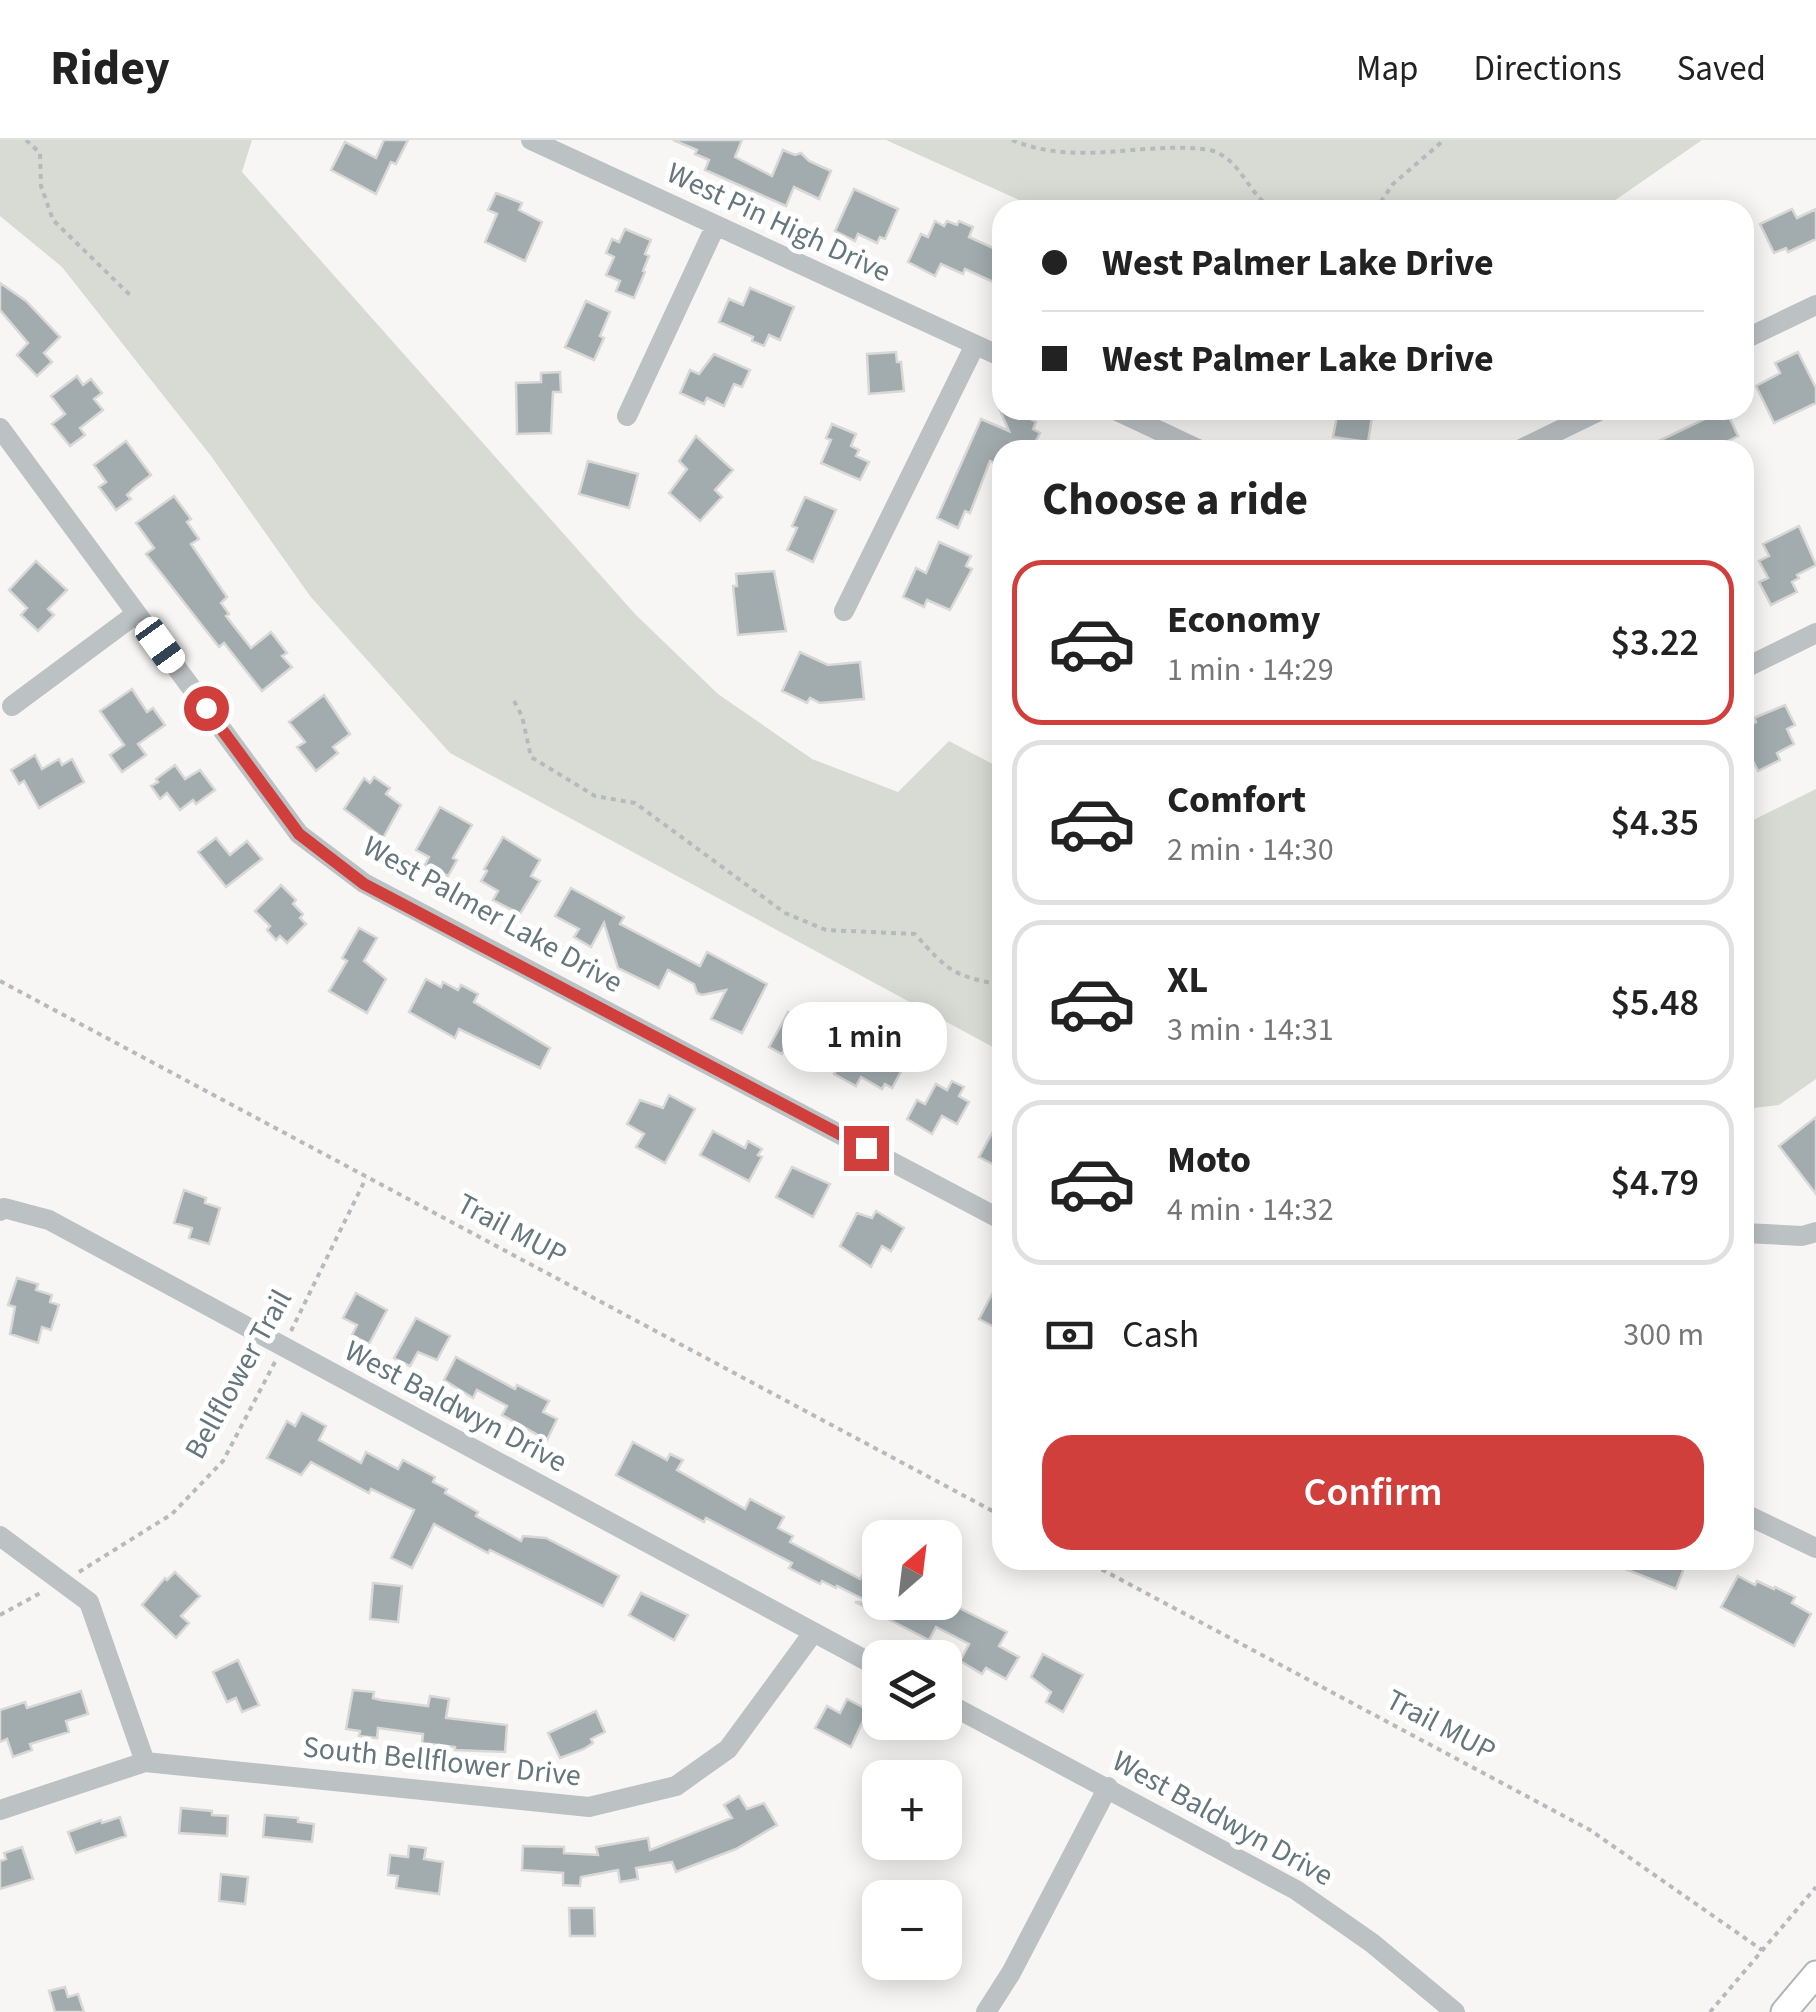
<!DOCTYPE html>
<meta charset="utf-8">
<style>
body{margin:0;font-family:"Source Sans 3",sans-serif;background:#f2f2f2;color:#222;height:100vh;display:flex;flex-direction:column;font-size:38px;white-space:nowrap}
*{box-sizing:border-box;margin:0}
p{font-size:32px;color:#767676}
.icon{flex:none;width:55px;height:55px;fill:none;stroke:currentColor;stroke-width:2;stroke-linecap:round;stroke-linejoin:round}
.map{position:relative;flex:1;overflow:hidden}
.panel{position:absolute;left:992px;top:300px;width:762px;height:1130px;display:flex;flex-direction:column;background:#fff;border-radius:30px;box-shadow:0 5px 25px #0003}
.panel>*{flex:none}
.top-card{position:absolute;left:992px;top:60px;width:762px;height:220px;border-radius:30px;box-shadow:0 5px 25px #0003;display:grid;align-content:center;height:220px;padding:0 50px;background:#fff}
.needle{width:65px;rotate:28deg}
.tools{position:absolute;left:862px;top:1380px;display:grid;gap:20px}
.tools a{display:grid;place-items:center;width:100px;height:100px;border-radius:20px;background:#fff;box-shadow:0 5px 25px #0003;font-size:50px}
.end{position:absolute;width:45px;height:45px;margin:-22px;border:12px solid #d03f3b;background:#fff;box-shadow:0 0 0 5px #fff}
.from{border-radius:50%}
.bubble{position:absolute;height:70px;border-radius:30px;background:#fff;box-shadow:0 5px 25px #0003;font-size:32px;font-weight:600;line-height:70px;text-align:center}
.car{position:absolute;width:30px;height:60px;margin:-30px -15px;border-radius:12px;box-shadow:0 0 8px 2px #0007;background:linear-gradient(#fff 24%,#345 0 40%,#fff 0 76%,#345 0 86%,#fff 0)}
.top-card b{display:flex;align-items:center;gap:35px;height:95px;font-size:38px}
.top-card b+b{border-top:2px solid #e0e0e0}
.top-card i{width:25px;height:25px;background:#222}
ul{padding:0;list-style:none}
li{display:flex;align-items:center;gap:30px;height:165px;margin:0 20px 15px;padding:0 30px;border:5px solid #e0e0e0;border-radius:30px}
li div{flex:1}
li b{display:block;font-size:38px}
li em{font-style:normal;font-weight:600}
li.active{border-color:#d03f3b}
li>.icon{width:90px;height:90px;stroke-width:1.5}
h2{padding:0 50px;font-size:45px;line-height:120px}
.pay{display:flex;align-items:center;gap:25px;height:110px;padding:0 50px;font-size:38px}
.pay p{margin-inline-start:auto}
.button{display:flex;gap:20px;margin-top:auto;padding:20px 50px}
.button a{flex:1;height:115px;border-radius:30px;background:#d03f3b;color:#fff;font-size:40px;font-weight:600;line-height:115px;text-align:center}
header{display:flex;align-items:center;gap:60px;box-sizing:border-box;height:140px;padding:0 50px;background:#fff;border-bottom:2px solid #e0e0e0}
header strong{font-size:48px}
nav{display:flex;gap:55px;margin-inline-start:auto;font-size:35px}
.map>svg:first-child{display:block}
.green{fill:#d8dbd4}
.building{fill:#a2acaf;stroke:#d8d8d7;stroke-width:2.5}
.lines{fill:none;stroke-linecap:round;stroke-linejoin:round}
.major-casing{stroke:#b0b6b8;stroke-width:29}
.path{stroke:#b6babc;stroke-width:4;stroke-dasharray:5 5;stroke-linecap:butt}
.minor{stroke:#bcc1c3;stroke-width:20}
.major{stroke:#fff;stroke-width:25}
.route{stroke:#d03f3b;stroke-width:12}
.labels{text-anchor:middle;stroke-width:10;stroke-linejoin:round;paint-order:stroke}
.street-label{font-size:30px;fill:#65777c;stroke:#fff}
</style>
<header>
<strong>Ridey</strong>
<nav><a>Map</a><a>Directions</a><a>Saved</a></nav>
</header>
<div class="map">
<svg width="1816" height="1872" viewBox="0 0 1816 1872">
<rect width="100%" height="100%" fill="#f7f6f4"/>
<path class="green" d="M0 0H252L242 32 635 474 718 554 812 619 898 652 949 601 1002 629V912L450 613 310 456 211 316 62 127 0 76Z
M886 0H1702L1601 70H1041Z
M1816 649V939L1779 965 1745 969V684Z"/>
<path class="building" d="M384 0H408L396 24 391 22 376 54 331 30 345 2 376 18Z
M673 0H742L735 17 772 36 783 10 795 15 801 13 809 21 831 31 819 59 794 47 786 66 705 30 709 20 695 14 697 10Z
M854 49 898 69 885 99 880 97 877 103 858 94 855 101 835 91Z
M496 53 522 63 519 70 542 82 525 121 485 102 497 74 488 70Z
M1792 69 1797 78 1816 69V99L1788 112 1786 108 1774 113 1760 84Z
M935 81 944 86 947 81 957 85 959 81 973 87 969 97 1002 112V146L965 129 963 134 941 124 935 136 908 122 921 94 928 97Z
M625 89 651 100 645 114 649 116 643 131 645 132 634 158 616 151 620 141 606 135 614 117 606 113 612 99 619 102Z
M0 143 26 161 60 197 44 213 52 222 37 236 17 215 28 203 0 170Z
M750 148 794 167 780 200 769 195 764 206 752 201 753 197 719 182 729 159 743 165Z
M586 161 610 172 600 196 604 198 594 220 565 207Z
M896 212 897 222H901L904 251 869 254 867 214Z
M1798 212 1816 248V263L1774 283 1756 246 1780 233 1775 223Z
M714 214 750 230 742 247 734 244 724 266 707 258 704 264 680 253 690 230 699 234Z
M560 232 561 252H553L551 293 517 294 516 243 541 242V233Z
M77 236 83 245 91 239 102 253 94 259 103 270 80 288 85 295 70 306 52 284 65 274 51 256Z
M1000 270H1024L1022 275 1036 282 1033 289 1040 293 1034 305 1028 303 1024 310H1002L998 324 990 321 970 373 965 371 958 388 937 378 981 279 1009 291Z
M1338 270H1356L1355 274 1372 277 1368 302 1333 297Z
M1701 270H1726L1738 296 1710 310H1640L1705 279Z
M832 284 856 294 851 306 859 310 856 316 869 322 860 340 821 323 831 300 826 298Z
M696 296 733 330 715 350 722 357 700 381 669 353 687 329 679 321Z
M126 301 151 335 134 348 127 355 131 359 116 370 99 347 106 342 94 325Z
M588 321 638 334 629 368 579 354Z
M174 356 191 379 187 382 199 399 191 404 227 457 221 463 229 474 226 476 251 508 271 492 287 513 282 516 292 527 262 551 224 503 219 507 146 414 154 408 136 383Z
M805 357 836 370 813 422 787 410 797 388 792 386Z
M1799 386 1816 425 1797 435 1799 438 1792 442 1797 452 1771 465 1759 442 1768 438 1759 421 1769 416 1763 404Z
M939 402 971 416 966 426 972 429 950 470 927 460 924 467 903 457 916 428 926 433Z
M36 421 67 450 48 469 54 475 38 491 21 475 27 468 9 450Z
M774 431 786 491 738 495 733 446H737L736 434Z
M800 512 828 525 860 522 864 559 820 563 810 558 807 563 782 551Z
M132 549 147 572 153 568 165 585 138 604 146 615 122 632 110 615 124 605 100 571Z
M324 555 350 594 333 607 338 613 316 631 297 607 305 602 289 582Z
M1785 565 1795 585 1787 589 1794 604 1777 613 1780 620 1758 631 1754 623 1745 628V588L1756 582 1754 578Z
M35 615 42 629 59 619 62 625 72 619 84 642 39 668 24 641 19 644 11 630Z
M175 625 185 639 200 630 215 650 196 664 193 660 180 670 167 653 160 659 151 646 158 642 156 639Z
M374 637 390 648 386 654 401 665 383 698 344 669 364 638 370 643Z
M440 667 472 685 453 718 457 720 448 736 425 725 429 717 416 710Z
M503 697 540 720 531 736 540 741 520 774 493 760 498 751 481 741 487 731 484 729Z
M216 698 230 715 247 701 262 719 226 747 198 712Z
M281 745 296 760 293 764 303 774 300 778 306 784 287 803 280 796 276 800 267 790 270 786 255 771Z
M571 748 624 777 620 784 700 826 707 812 767 844 742 893 711 879 726 850 702 855 697 853 694 844 668 830 659 848 618 828 604 783 591 807 574 797 579 789 555 776Z
M359 788 377 798 364 821 386 839 367 873 329 851 347 821 342 818Z
M426 839 441 847 443 842 458 850 461 845 478 854 474 862 550 908 540 928 459 889 455 898 409 872Z
M788 872 816 887 801 914 786 906 782 914 769 907Z
M876 897 877 904 907 921 892 948 885 944 882 949 861 937 856 946 834 934 845 915 851 918 860 900Z
M952 941 964 947 959 956 969 962 957 984 942 976 932 994 907 979 917 960 925 964 936 944 947 950Z
M669 955 695 969 665 1023 636 1007 644 994 627 984 640 960 663 968Z
M1002 975V1029L979 1017Z
M1816 977V1054L1779 1006Z
M713 991 745 1008 748 1001 762 1009 758 1015 762 1017 749 1041 700 1015Z
M792 1027 830 1044 813 1077 776 1057Z
M184 1050 206 1058 205 1063 220 1068 209 1104 189 1098 192 1088 174 1083Z
M876 1071 904 1088 891 1111 882 1106 871 1127 840 1106 857 1073 872 1078Z
M1002 1135V1191L979 1179Z
M17 1138 38 1144 36 1150 52 1155 50 1162 59 1165 51 1190 42 1187 38 1203 10 1194 15 1167 8 1165Z
M356 1153 387 1170 369 1204 352 1195 357 1185 343 1178Z
M416 1178 450 1196 437 1220 418 1212 410 1226 394 1218Z
M456 1217 515 1249 517 1245 549 1261 543 1272 557 1279 547 1300 502 1275 507 1266 477 1250 473 1258 444 1240Z
M302 1273 326 1286 319 1300 361 1323 366 1312 398 1329 403 1320 435 1337 433 1342 447 1349 445 1353 478 1372 476 1376 521 1401 523 1396 546 1398 619 1436 603 1466 490 1410 488 1413 434 1384 412 1428 391 1418 414 1370 371 1349 369 1353 311 1322 301 1335 267 1318 287 1281 295 1286Z
M633 1302 667 1320 670 1314 683 1320 677 1330 745 1369 750 1359 784 1377 778 1388 793 1396 790 1402 860 1439 867 1427 880 1434V1462H906L929 1474 935 1462H947L1007 1492 999 1506 1019 1517 1006 1539 986 1528 982 1534 960 1521 969 1504 936 1487 929 1500 855 1462H869L837 1446 836 1448 822 1441 820 1444 789 1428 792 1423 706 1378 704 1382 616 1335Z
M1602 1420H1687L1676 1449Z
M175 1432 200 1456 181 1476 189 1483 176 1498 142 1465 165 1438 167 1440Z
M1738 1436 1755 1445 1757 1441 1774 1449 1775 1447 1795 1457 1792 1463 1811 1474 1794 1506 1721 1467Z
M373 1443 402 1446 398 1482 370 1479Z
M641 1453 688 1475 674 1500 629 1475Z
M1043 1514 1083 1535 1063 1572 1046 1562 1051 1552 1031 1537Z
M238 1520 259 1565 242 1572 236 1558 227 1562 213 1532Z
M353 1550 374 1552 373 1558 381 1560 428 1566 430 1556 449 1559 446 1578 507 1585 505 1612 455 1610V1607L422 1603 423 1594 378 1588 377 1598 359 1596 360 1591 346 1589Z
M81 1551 88 1574 66 1581 69 1592 30 1604 32 1610 13 1617 7 1599 0 1602V1570L25 1562 27 1568Z
M847 1559 868 1570 851 1607 815 1588 827 1566 840 1573Z
M596 1571 605 1592 591 1599 593 1603 584 1609 560 1618 548 1593Z
M739 1656 747 1669 764 1663 777 1685 736 1709 676 1732 672 1722 636 1728 638 1739 620 1742 618 1730 581 1737 580 1746 563 1745V1733L522 1730 523 1706 564 1707V1713L598 1715 596 1707 648 1698 650 1710 732 1678 724 1665Z
M181 1668 212 1671V1675L228 1676 227 1696 179 1693Z
M265 1675 298 1678V1682L314 1684 312 1702 263 1697Z
M120 1677 126 1696 76 1713 68 1692 101 1680 102 1683Z
M409 1706 426 1708 424 1719 443 1722 439 1754 396 1748 398 1736 388 1735 390 1715 408 1717Z
M22 1707 33 1739 0 1749V1721L6 1719 4 1713Z
M221 1734 248 1737 245 1764 219 1761Z
M569 1768H594L595 1796H570Z
M65 1847 68 1857 78 1854 84 1872H55L49 1851Z"/>
<g class="lines">
<defs>
<path id="major" d="M1784 1872 1816 1834"/>
</defs>
<use href="#major" class="major-casing"/>
<path class="path" d="M26 0 40 13 41 46 53 80 130 155
M1012 0C1079 28 1143 0 1210 10 1243 19 1248 58 1276 70
M1375 70 1393 44 1444 0
M514 561 522 576 531 617 595 656 635 663 785 773 826 790 915 794C948 831 953 836 1002 845
M0 841 1002 1376
M291 1191 366 1038
M1084 1420 1590 1690 1762 1810
M79 1432 172 1374 223 1321 275 1222
M0 1475 44 1451
M1710 1872 1816 1747"/>
<path class="minor" d="M531 0 1002 217
M1745 199 1816 165
M1115 270 1200 310
M627 276 715 87
M0 288 299 694 364 743 1002 1080
M1519 310 1601 270
M844 471 975 205
M1745 528 1816 493
M12 566 136 474
M0 1071 4 1068 49 1080 880 1528
M1745 1093 1802 1096 1816 1092
M1745 1374 1816 1408
M0 1396 89 1462 145 1622
M945 1562 1296 1750 1372 1803 1455 1872
M0 1670 145 1622 589 1667 676 1646 728 1609 813 1493
M986 1872 1011 1833 1108 1647"/>
<use href="#major" class="major"/>
</g>
<g class="lines">
<path class="route" d="M206 568 299 694 364 744 866 1008"/>
</g>
<g class="labels">
<g class="street-label">
<text transform="translate(779 82) rotate(25)" y="10">West Pin High Drive</text>
<text transform="translate(493 774) rotate(29)" y="10">West Palmer Lake Drive</text>
<text transform="translate(512 1089) rotate(28)" y="10">Trail MUP</text>
<text transform="translate(238 1234) rotate(-61)" y="10">Bellflower Trail</text>
<text transform="translate(456 1266) rotate(28)" y="10">West Baldwyn Drive</text>
<text transform="translate(1441 1585) rotate(28)" y="10">Trail MUP</text>
<text transform="translate(442 1621) rotate(6)" y="10">South Bellflower Drive</text>
<text transform="translate(1223 1678) rotate(29)" y="10">West Baldwyn Drive</text>
</g>
</g>
</svg>
<div class="tools">
<a><svg class="needle" viewBox="-14 -14 28 28"><path d="M0-13l5 13h-10z" fill="#e53935"/><path d="M0 13l5-13h-10z" fill="#767676"/></svg></a>
<a><svg class="icon" aria-label="layers" viewBox="0 0 24 24"><path d="M12 4l9 5-9 5-9-5zM3 14l9 5 9-5"/></svg></a>
<a>+</a>
<a>−</a>
</div>
<i class="end from" style="left:206px;top:568px"></i>
<i class="end" style="left:866px;top:1008px"></i>
<div class="bubble" style="left:782px;top:862px;width:165px">1 min</div>
<i class="car" style="left:160px;top:505px;rotate:144deg"></i>
<div class="top-card">
<b><i class="from"></i>West Palmer Lake Drive</b>
<b><i></i>West Palmer Lake Drive</b>
</div>
<section class="panel">
<h2>Choose a ride</h2>
<ul>
<li class="active"><svg class="icon" aria-label="car" viewBox="0 0 24 24"><path d="M5 17H2v-5l4-1 3-4h7l3 4 3 1v5h-3M9 17h6M6 11h13"/><circle cx="7" cy="17" r="2"/><circle cx="17" cy="17" r="2"/></svg><div><b>Economy</b><p>1 min · 14:29</p></div><em>$3.22</em></li>
<li><svg class="icon" aria-label="car" viewBox="0 0 24 24"><path d="M5 17H2v-5l4-1 3-4h7l3 4 3 1v5h-3M9 17h6M6 11h13"/><circle cx="7" cy="17" r="2"/><circle cx="17" cy="17" r="2"/></svg><div><b>Comfort</b><p>2 min · 14:30</p></div><em>$4.35</em></li>
<li><svg class="icon" aria-label="car" viewBox="0 0 24 24"><path d="M5 17H2v-5l4-1 3-4h7l3 4 3 1v5h-3M9 17h6M6 11h13"/><circle cx="7" cy="17" r="2"/><circle cx="17" cy="17" r="2"/></svg><div><b>XL</b><p>3 min · 14:31</p></div><em>$5.48</em></li>
<li><svg class="icon" aria-label="car" viewBox="0 0 24 24"><path d="M5 17H2v-5l4-1 3-4h7l3 4 3 1v5h-3M9 17h6M6 11h13"/><circle cx="7" cy="17" r="2"/><circle cx="17" cy="17" r="2"/></svg><div><b>Moto</b><p>4 min · 14:32</p></div><em>$4.79</em></li>
</ul>
<div class="pay"><svg class="icon" aria-label="cash" viewBox="0 0 24 24"><path d="M3 7h18v10H3z"/><circle cx="12" cy="12" r="2"/></svg>Cash<p>300 m</p></div>
<div class="button"><a>Confirm</a></div>
</section>
</div>
